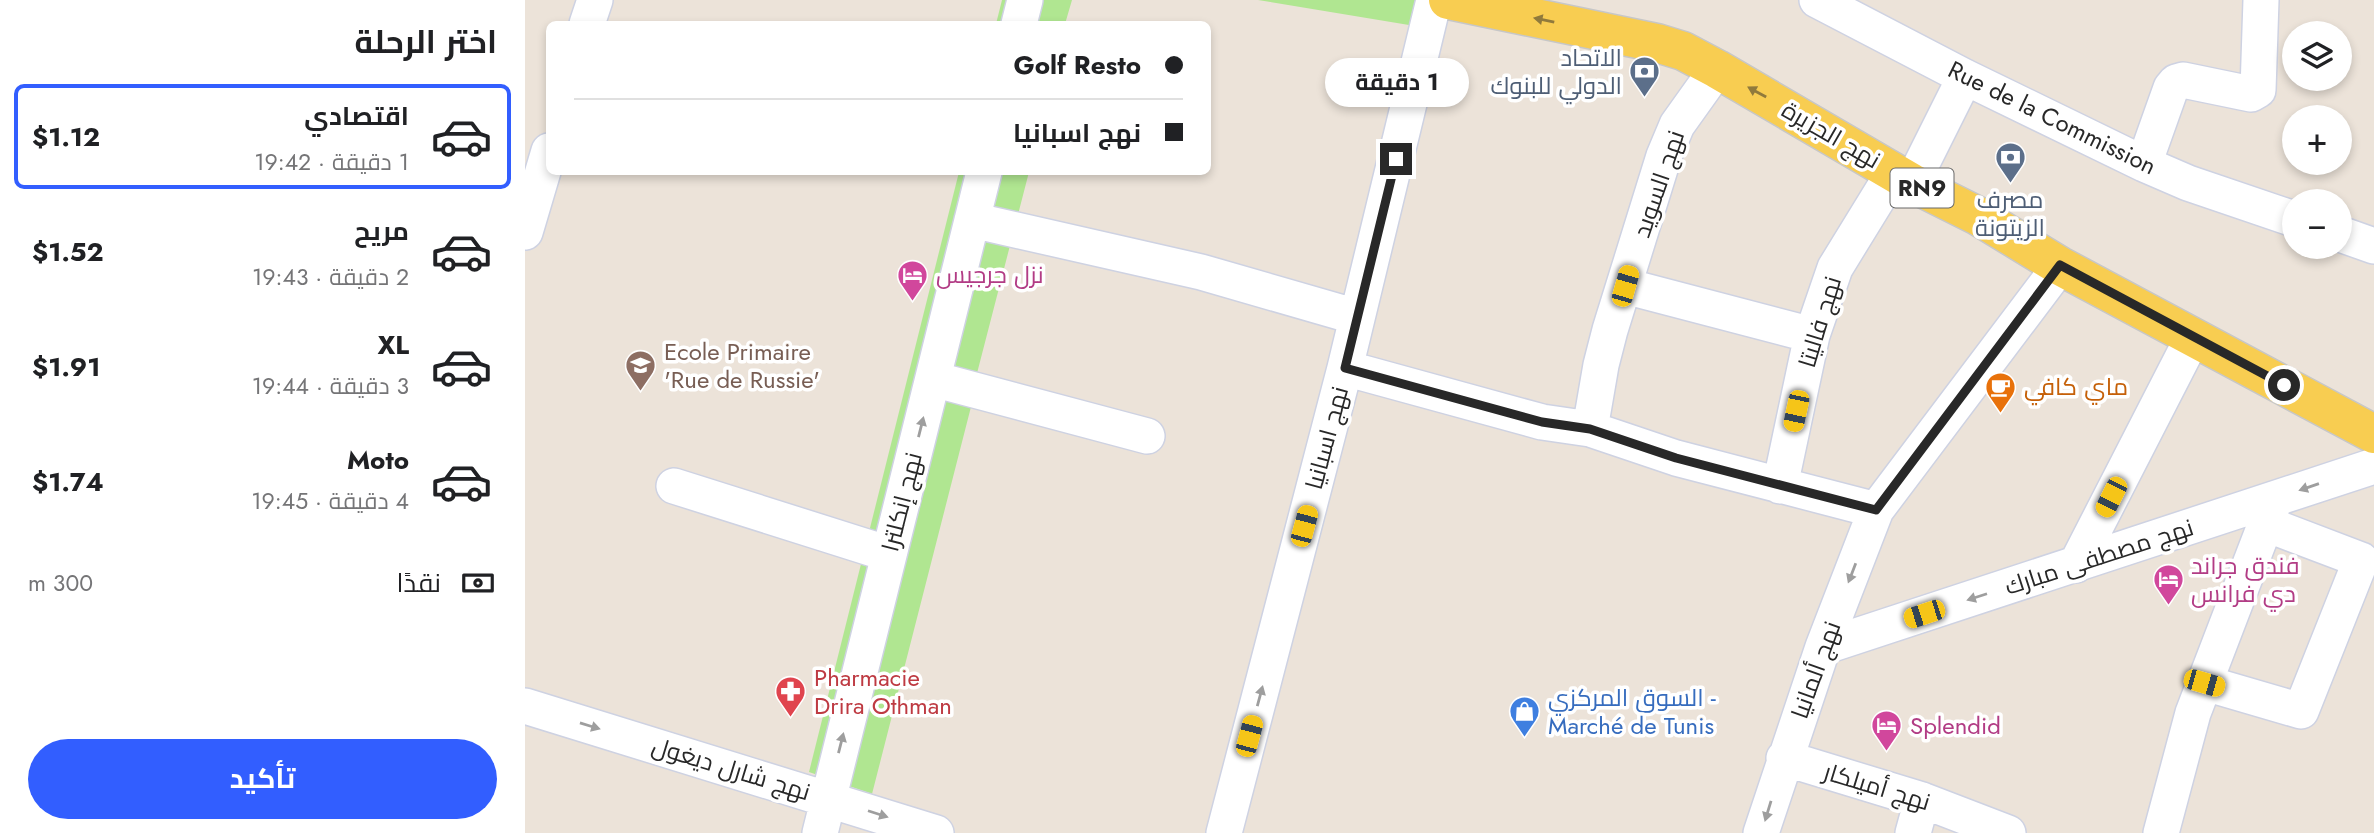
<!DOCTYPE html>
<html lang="ar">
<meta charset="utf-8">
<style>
body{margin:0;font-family:Jost,Cairo,sans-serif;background:#f6f6f6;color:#202124;direction:rtl;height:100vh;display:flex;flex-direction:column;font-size:26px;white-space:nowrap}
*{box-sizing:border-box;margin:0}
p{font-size:23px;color:#757577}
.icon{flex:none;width:38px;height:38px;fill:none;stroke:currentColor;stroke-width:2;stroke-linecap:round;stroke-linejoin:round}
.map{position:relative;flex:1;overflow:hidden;direction:ltr}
.sheet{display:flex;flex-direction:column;background:#fff;width:525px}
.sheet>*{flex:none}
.banner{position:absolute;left:21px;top:21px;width:665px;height:154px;border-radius:10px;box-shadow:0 4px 10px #0003;direction:rtl;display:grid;align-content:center;height:154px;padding:0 28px;background:#fff}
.tools{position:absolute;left:1757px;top:21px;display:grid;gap:14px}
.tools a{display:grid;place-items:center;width:70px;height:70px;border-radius:50%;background:#fff;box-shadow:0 4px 10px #0003;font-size:35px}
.end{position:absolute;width:32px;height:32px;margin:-16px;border:9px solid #282828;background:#fff;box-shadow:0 0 0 4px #fff}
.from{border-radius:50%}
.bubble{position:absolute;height:49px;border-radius:24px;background:#fff;box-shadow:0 4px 10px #0003;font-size:23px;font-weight:700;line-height:49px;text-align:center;direction:rtl}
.car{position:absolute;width:21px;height:42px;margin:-21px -10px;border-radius:9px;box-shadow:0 0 5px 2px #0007;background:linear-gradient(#f5c518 24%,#345 0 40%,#f5c518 0 76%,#345 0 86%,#f5c518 0)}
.banner b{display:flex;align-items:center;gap:24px;height:66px;font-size:26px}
.banner b+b{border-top:2px solid #e0e0e0}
.banner i{width:18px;height:18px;background:#202124}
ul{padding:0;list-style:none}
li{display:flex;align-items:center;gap:21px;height:105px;margin:0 14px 10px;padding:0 14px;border:4px solid transparent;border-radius:10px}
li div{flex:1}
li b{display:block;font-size:26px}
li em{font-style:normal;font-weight:700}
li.selected{border-color:#325eff}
li>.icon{width:63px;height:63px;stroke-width:1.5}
h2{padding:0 28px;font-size:32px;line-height:84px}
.pay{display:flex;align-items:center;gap:18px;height:77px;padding:0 28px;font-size:26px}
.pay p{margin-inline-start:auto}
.action{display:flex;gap:14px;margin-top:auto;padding:14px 28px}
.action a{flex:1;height:80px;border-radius:42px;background:#325eff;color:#fff;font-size:28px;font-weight:700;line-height:80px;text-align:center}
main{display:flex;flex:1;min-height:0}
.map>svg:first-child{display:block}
.green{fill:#b0e691}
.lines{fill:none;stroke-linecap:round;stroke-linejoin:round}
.street-casing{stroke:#ced2e2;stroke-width:38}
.primary-casing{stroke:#c7c7c7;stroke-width:41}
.street{stroke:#fff;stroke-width:35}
.primary{stroke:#f8cd51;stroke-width:38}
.oneway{fill:#907a3c}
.oneway2{fill:#9e9e9e}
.route{stroke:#282828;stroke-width:9}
.labels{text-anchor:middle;stroke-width:7;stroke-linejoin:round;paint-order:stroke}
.shield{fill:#fff;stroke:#686868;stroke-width:2}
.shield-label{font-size:23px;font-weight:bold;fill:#282828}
.service-label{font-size:24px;fill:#4e5e75;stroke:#fff;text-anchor:end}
.street-label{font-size:24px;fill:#282828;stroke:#fff}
.hotel-label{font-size:24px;fill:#b23c85;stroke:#fff;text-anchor:start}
.education-label{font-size:24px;fill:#785e54;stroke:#fff;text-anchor:start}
.food-label{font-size:24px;fill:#c56008;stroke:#fff;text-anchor:start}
.health-label{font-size:24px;fill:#be3a42;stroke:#fff;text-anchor:start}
.shop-label{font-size:24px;fill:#366cbe;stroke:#fff;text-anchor:start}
</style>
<main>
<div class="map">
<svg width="1849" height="833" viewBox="0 0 1849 833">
<rect width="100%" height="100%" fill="#ece3d9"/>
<path class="green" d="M477 0H547L540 24H471Z
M733 0H896L890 26Z
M434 172H504L450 381 448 399 347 794 284 772Z"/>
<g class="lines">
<defs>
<path id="street" d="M1292 0 1440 77 1619 164 1663 183 1769 219
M62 24 70 0
M494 24 500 0
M1619 164 1646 88 1651 82 1658 80 1726 94 1733 90 1736 0
M1387 183 1440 77
M447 220 676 272 832 317
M0 232 24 151
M1815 234 1849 246
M1100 286 1287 335
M820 368 1017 422 1065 429 1151 458 1351 510
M408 379 622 436
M1065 429 1076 365 1085 330 1139 156 1152 125 1192 69
M149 486 364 554
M1255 486 1287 335 1310 268 1369 172
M1551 565 1668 337
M1298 647 1849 466
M1680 683 1776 711 1836 560 1741 524
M0 706 411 833
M1259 758 1397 800 1483 833
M295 833 459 172
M699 833 820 368 909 0
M1236 833 1298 647 1351 510 1535 266
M1388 833 1397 800
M1636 833 1668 713 1749 502"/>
<path id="primary" d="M923 0 1132 43 1158 51 1192 69 1387 183 1453 216 1535 266 1849 434"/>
</defs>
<use href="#street" class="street-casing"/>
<use href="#primary" class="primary-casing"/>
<use href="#street" class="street"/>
<use href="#primary" class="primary"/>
</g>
<defs><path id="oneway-solid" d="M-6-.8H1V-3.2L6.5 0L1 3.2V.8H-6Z" transform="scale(1.75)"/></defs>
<g class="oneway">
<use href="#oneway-solid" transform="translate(1019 20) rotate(-168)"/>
<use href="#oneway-solid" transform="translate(1232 92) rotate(-151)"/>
</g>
<g class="oneway2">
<use href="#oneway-solid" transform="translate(396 427) rotate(-76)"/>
<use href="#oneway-solid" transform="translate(1784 487) rotate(161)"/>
<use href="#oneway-solid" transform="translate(1327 573) rotate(111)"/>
<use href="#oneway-solid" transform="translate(1452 597) rotate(162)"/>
<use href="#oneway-solid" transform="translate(735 696) rotate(-75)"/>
<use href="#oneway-solid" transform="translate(65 726) rotate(17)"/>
<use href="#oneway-solid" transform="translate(316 743) rotate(-76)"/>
<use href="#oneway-solid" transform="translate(1243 811) rotate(107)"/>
<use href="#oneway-solid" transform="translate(353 814) rotate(18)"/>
</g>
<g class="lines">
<path class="route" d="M871 159 820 368 1017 422 1065 429 1151 458 1351 510 1535 265 1759 385"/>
</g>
<defs>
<symbol id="bank-pin" viewBox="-11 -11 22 30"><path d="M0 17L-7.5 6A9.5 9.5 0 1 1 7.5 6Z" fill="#5c6f8a" stroke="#fff"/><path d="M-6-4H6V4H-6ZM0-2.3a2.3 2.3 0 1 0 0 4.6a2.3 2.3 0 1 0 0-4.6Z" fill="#fff"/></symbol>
<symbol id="hotel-pin" viewBox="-11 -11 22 30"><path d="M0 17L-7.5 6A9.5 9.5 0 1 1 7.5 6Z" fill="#d1479c" stroke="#fff"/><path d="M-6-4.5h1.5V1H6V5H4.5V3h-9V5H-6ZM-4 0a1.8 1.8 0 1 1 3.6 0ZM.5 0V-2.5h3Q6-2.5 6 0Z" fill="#fff"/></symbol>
<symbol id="school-pin" viewBox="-11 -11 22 30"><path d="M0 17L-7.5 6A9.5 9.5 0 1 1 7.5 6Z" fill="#8d6e63" stroke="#fff"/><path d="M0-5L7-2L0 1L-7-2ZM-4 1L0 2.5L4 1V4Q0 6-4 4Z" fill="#fff"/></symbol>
<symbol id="cafe-pin" viewBox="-11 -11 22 30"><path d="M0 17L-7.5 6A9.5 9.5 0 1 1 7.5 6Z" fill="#e8710a" stroke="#fff"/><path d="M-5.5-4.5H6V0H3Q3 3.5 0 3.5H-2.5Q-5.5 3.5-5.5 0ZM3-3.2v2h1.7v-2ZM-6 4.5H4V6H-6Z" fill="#fff"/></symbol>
<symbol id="pharmacy-pin" viewBox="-11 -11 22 30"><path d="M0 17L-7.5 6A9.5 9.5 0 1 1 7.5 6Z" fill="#e0444e" stroke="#fff"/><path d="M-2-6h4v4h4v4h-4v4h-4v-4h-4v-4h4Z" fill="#fff"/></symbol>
<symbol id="shop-pin" viewBox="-11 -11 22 30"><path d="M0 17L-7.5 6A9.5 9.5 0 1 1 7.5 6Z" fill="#3f7fe0" stroke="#fff"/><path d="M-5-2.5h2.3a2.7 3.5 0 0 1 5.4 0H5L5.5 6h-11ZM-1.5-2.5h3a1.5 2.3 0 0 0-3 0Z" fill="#fff"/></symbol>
</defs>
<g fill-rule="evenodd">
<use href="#bank-pin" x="1102" y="54" width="35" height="47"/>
<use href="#bank-pin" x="1468" y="140" width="35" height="47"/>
<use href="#hotel-pin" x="370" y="258" width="35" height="47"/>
<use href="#school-pin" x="98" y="348" width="35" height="47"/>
<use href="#cafe-pin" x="1458" y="370" width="35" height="47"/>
<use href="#hotel-pin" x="1626" y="562" width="35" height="47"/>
<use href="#pharmacy-pin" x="248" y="674" width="35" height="47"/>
<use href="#shop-pin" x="982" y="694" width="35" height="47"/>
<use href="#hotel-pin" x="1344" y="708" width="35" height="47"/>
</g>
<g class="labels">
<rect class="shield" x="1365.5" y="168.5" width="63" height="39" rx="5"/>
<g class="shield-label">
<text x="1397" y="196">RN9</text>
</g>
<g class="service-label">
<text x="1097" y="66">الاتحاد<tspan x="1097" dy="28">الدولي للبنوك</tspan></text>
<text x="1485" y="208" text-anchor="middle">مصرف<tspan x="1485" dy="28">الزيتونة</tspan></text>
</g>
<g class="street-label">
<text transform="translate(1527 118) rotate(26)" y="8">Rue de la Commission</text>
<text transform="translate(1306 135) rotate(30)" y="8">نهج الجزيرة</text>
<text transform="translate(1134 184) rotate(-71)" y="8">نهج السويد</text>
<text transform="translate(1295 322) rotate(-73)" y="8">نهج فاليتا</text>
<text transform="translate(802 438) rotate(-75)" y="8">نهج اسبانيا</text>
<text transform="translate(377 502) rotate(-76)" y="8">نهج إنكلترا</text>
<text transform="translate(1574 557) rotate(-18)" y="8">نهج مصطفى مبارك</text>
<text transform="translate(1291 670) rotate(-70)" y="8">نهج ألمانيا</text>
<text transform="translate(206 769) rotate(17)" y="8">نهج شارل ديغول</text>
<text transform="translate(1352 787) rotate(17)" y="8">نهج أميلكار</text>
</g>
<g class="hotel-label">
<text x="411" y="283">نزل جرجيس</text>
<text x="1666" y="574">فندق جراند<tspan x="1666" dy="28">دي فرانس</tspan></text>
<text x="1385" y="734">Splendid</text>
</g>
<g class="education-label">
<text x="139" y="360">Ecole Primaire<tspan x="139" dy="28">'Rue de Russie'</tspan></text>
</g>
<g class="food-label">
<text x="1499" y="395">ماي كافي</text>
</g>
<g class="health-label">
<text x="289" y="686">Pharmacie<tspan x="289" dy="28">Drira Othman</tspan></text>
</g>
<g class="shop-label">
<text x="1023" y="706">السوق المركزي -<tspan x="1023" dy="28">Marché de Tunis</tspan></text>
</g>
</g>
</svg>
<div class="tools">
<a><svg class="icon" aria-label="layers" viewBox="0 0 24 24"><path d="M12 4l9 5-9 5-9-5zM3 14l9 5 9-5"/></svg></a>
<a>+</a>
<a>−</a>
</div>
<i class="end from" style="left:1759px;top:385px"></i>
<i class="end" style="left:871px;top:159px"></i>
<div class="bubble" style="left:800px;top:58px;width:144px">1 دقيقة</div>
<i class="car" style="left:1100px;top:286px;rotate:16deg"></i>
<i class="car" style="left:1271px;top:411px;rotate:192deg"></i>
<i class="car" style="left:1586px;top:497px;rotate:207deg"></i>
<i class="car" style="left:779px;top:526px;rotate:15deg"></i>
<i class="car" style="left:1399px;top:614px;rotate:252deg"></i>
<i class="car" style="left:1679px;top:683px;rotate:106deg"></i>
<i class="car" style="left:724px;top:736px;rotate:15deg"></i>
<div class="banner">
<b><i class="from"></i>Golf Resto</b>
<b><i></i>نهج اسبانيا</b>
</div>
</div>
<section class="sheet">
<h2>اختر الرحلة</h2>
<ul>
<li class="selected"><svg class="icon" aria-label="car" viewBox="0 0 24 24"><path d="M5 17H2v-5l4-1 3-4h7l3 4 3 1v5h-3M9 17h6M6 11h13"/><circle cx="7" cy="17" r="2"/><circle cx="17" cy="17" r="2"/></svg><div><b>اقتصادي</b><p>1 دقيقة · 19:42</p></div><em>$1.12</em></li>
<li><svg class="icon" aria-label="car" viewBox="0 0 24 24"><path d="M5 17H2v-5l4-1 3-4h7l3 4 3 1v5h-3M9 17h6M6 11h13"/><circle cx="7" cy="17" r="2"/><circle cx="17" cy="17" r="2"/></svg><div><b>مريح</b><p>2 دقيقة · 19:43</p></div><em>$1.52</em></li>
<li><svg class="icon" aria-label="car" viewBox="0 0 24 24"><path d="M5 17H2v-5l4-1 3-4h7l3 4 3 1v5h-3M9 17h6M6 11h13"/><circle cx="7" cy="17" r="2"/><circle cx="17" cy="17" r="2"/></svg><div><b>XL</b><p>3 دقيقة · 19:44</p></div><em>$1.91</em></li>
<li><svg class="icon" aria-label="car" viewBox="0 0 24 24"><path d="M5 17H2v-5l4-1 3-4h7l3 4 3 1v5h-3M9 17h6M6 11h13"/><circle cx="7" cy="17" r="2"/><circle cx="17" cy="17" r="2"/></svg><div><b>Moto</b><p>4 دقيقة · 19:45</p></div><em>$1.74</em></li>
</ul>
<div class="pay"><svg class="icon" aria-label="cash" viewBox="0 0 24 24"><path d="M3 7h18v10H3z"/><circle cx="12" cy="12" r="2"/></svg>نقدًا<p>300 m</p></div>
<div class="action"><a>تأكيد</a></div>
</section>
</main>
